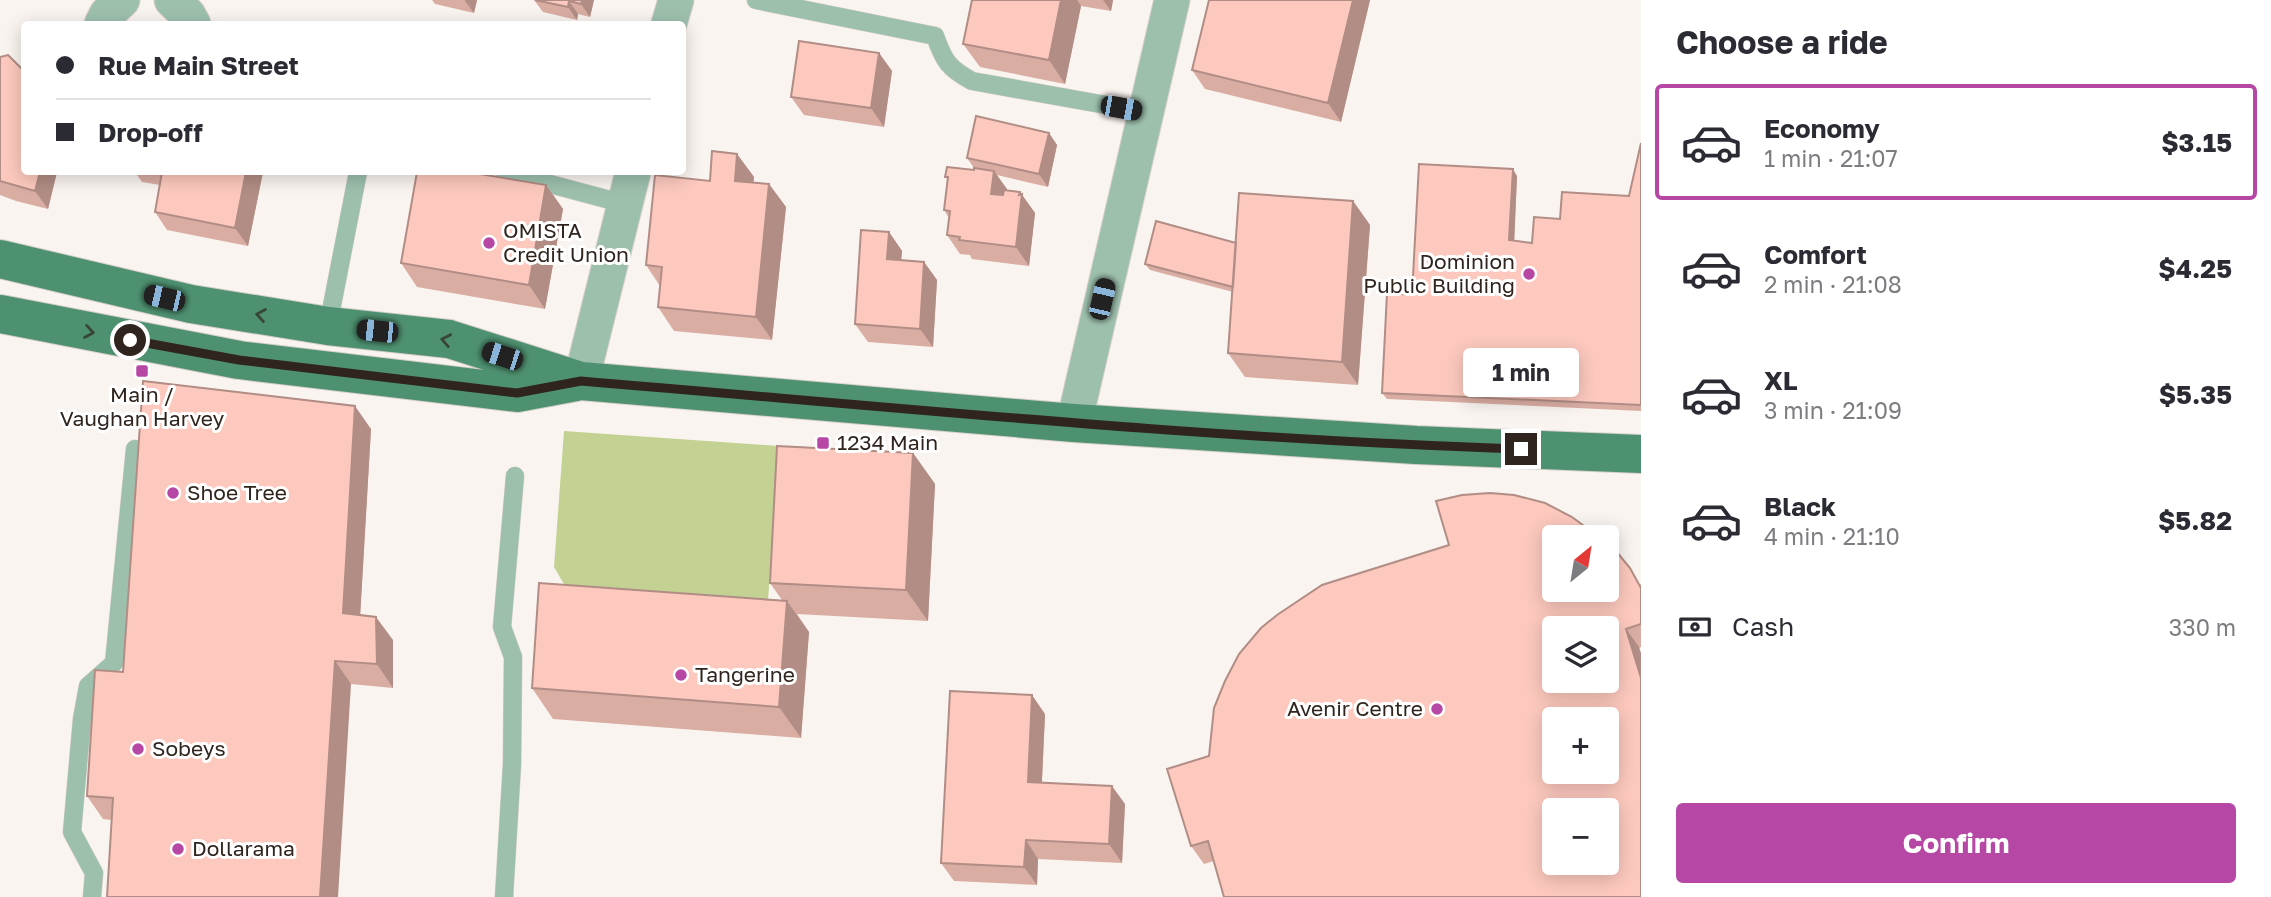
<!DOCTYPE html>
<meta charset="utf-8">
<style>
body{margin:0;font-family:"Golos Text",sans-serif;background:#f7f7f7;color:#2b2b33;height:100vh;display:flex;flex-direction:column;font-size:26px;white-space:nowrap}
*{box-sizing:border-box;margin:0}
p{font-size:23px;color:#7c7c81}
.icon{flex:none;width:38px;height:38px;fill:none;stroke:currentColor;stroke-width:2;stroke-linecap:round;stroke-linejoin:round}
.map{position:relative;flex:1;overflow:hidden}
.drawer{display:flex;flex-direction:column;background:#fff;width:630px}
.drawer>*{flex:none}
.guide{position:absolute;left:21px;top:21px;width:665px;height:154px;border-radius:7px;box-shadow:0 4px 18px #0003;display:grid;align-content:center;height:154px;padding:0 35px;background:#fff}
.needle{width:46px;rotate:30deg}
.buttons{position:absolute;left:1542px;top:525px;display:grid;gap:14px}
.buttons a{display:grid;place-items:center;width:77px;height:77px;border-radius:7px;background:#fff;box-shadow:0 4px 18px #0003;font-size:35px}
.end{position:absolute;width:32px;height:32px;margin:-16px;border:9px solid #30251e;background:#fff;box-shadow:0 0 0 4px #fff}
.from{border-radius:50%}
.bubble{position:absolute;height:49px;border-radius:7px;background:#fff;box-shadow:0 4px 18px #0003;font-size:23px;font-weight:700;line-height:49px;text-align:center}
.car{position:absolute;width:21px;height:42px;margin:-21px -10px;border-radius:9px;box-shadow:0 0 5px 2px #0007;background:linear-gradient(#222 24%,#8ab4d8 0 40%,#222 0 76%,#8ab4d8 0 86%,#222 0)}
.guide b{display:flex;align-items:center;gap:24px;height:66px;font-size:26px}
.guide b+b{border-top:2px solid #e1e1e2}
.guide i{width:18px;height:18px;background:#2b2b33}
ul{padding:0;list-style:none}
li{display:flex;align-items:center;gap:21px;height:116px;margin:0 14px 10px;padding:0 21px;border:4px solid transparent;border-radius:7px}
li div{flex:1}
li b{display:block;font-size:26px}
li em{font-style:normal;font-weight:700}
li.active{border-color:#b647a4}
li>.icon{width:63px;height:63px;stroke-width:1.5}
h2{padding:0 35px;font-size:32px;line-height:84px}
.pay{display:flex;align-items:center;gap:18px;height:77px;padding:0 35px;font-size:26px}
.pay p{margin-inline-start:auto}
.button{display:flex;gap:14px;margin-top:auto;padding:14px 35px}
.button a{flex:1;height:80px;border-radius:7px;background:#b647a4;color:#fff;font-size:28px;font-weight:700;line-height:80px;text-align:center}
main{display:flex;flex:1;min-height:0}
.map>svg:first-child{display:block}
.green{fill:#c3d293}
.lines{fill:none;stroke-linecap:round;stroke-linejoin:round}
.lane-casing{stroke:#d6cfca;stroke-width:19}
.street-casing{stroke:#d6cfca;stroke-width:37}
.primary-casing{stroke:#d6cfca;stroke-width:40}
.lane{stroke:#9dc0ad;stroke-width:18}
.street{stroke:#9dc0ad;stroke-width:35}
.primary{stroke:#4e9170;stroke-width:38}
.wall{fill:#daada3}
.shaded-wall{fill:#b18d85}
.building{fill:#fdc9be;stroke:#b18d85;stroke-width:2;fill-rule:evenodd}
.oneway{stroke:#394537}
.route{stroke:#30251e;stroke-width:9}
.poi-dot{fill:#b647a4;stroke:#fff;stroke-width:2.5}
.labels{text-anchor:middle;stroke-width:6;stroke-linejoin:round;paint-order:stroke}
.poi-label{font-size:21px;fill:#30251e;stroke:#fff;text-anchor:start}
</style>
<main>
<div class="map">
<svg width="1641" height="897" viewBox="0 0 1641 897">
<rect width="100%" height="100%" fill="#faf4f0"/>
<path class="green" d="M564 431 779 446 767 615 563 600 564 584 554 567Z"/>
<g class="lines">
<defs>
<path id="lane" d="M756 0 935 36C944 61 948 68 972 81L1145 112
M505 172 625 204
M328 326 358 172
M92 897 94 873 72 832 82 719 88 686 114 663 135 449
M504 897 512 764 513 657 502 627 515 476"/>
<path id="street" d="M172 0 188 15 193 24
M102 24 107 14 122 0
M669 24 676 0
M581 381 633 172
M1074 423 1172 0"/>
<path id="primary" d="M0 259 191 304 328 326 449 339 581 381 1074 423 1416 445 1641 454
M0 314 239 360 517 393 576 382"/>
</defs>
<use href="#lane" class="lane-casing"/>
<use href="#street" class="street-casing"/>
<use href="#primary" class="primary-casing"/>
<use href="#lane" class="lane"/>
<use href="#street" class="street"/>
<use href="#primary" class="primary"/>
</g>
<path class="wall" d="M432 0H477L474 13 435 4Z
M534 0H594L590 17 578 14 577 20 543 12Z
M972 0H1113L1111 11 1081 6 1065 84 980 67 963 44Z
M1209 0H1370L1341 122 1205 89 1192 70Z
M879 53 892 71 884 127 804 115 791 97Z
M0 57 24 172H57L48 209 16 201 0 195Z
M1049 133 1057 145 1048 187 997 175 1007 190 1020 192 1035 213 1029 266 972 259 970 255 960 254 947 235 949 218 944 210 948 180 945 177 974 170V168L967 158Z
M1641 143V411L1387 399 1382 393 1412 295 1517 176 1514 241 1532 243 1629 196Z
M737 154 754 177 753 183 769 184 786 207 772 340 674 331 658 307 660 286 646 265 710 181Z
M135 172H263L248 246 167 230 155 212 160 185 142 182Z
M546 185 563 209 545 309 417 287 401 263Z
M1353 201 1370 225 1358 385 1245 377 1228 353 1233 292 1150 270 1145 264 1236 243Z
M889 232 902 251 901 260 924 262 937 280 933 347 868 342 855 324Z
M371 429 360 615 393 640V688L351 684 112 820 103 819 87 796 123 672Z
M913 453 935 484 928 621 797 614 809 632 801 738 553 719 532 688 782 600 770 583Z
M1641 584V647L1214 861 1204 864 1191 846 1209 756Z
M1045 714 1042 782 1125 804 1122 863 1038 859 1037 885 954 881 941 863Z"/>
<path class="shaded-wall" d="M465 0H477L474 13 465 1Z
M582 0H594L590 17 581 4Z
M1061 0H1077L1081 6 1065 84 1049 60Z
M1103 0H1113L1111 11Z
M1353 0H1370L1341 122 1328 103Z
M569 1 578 14 577 20 568 7Z
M879 53 892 71 884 127 871 108Z
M1049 133 1057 145 1048 187 1039 174Z
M737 154 754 177 751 204 735 181Z
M1513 169 1517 176 1514 247 1509 240Z
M994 171 1007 189 1004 212 991 194Z
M40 172H57L48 209 35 191Z
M246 172H263L248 246 235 228Z
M769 184 786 207 772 340 756 317Z
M546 185 563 209 545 309 529 285Z
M1020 192 1035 213 1029 266 1016 247Z
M1353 201 1370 225 1358 385 1342 362Z
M889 232 902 251 900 278 887 259Z
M924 262 937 280 933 347 920 329Z
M355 406 371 429 359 636 343 613Z
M913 453 935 484 928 621 906 590Z
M787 601 809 632 801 738 779 707Z
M376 617 393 640V688L377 664Z
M1626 629 1639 647 1641 653V678Z
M335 661 351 684 338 897H320Z
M1032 695 1045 714 1041 800 1028 782Z
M1112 786 1125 804 1122 863 1109 844Z
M1026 840 1038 859 1037 885 1024 867Z"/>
<path class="building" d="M535 0H582L581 4 569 1 568 7Z
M972 0H1061L1049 60 963 44Z
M1209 0H1353L1328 103 1192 70Z
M799 41 879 53 871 108 791 97Z
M8 55 24 71V172H40L35 191 0 181V57Z
M976 116 1049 133 1039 174 967 158Z
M1641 143V405L1382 393 1387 293 1412 295 1419 164 1513 169 1509 240 1532 243 1534 217 1560 219 1562 192 1629 196Z
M712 151 737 154 735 181 769 184 756 317 658 307 662 267 646 265 655 175 710 181Z
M947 167 974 170V168L994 171 991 194 1003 195 1004 190 1020 192 1019 195 1022 194 1016 247 959 240 960 237 947 235 950 211 944 210 948 177H945Z
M162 172H246L235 228 155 212Z
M417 172H468L546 185 529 285 401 263Z
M1239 193 1353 201 1342 362 1228 353Z
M1156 221 1236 243 1233 287 1145 264Z
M861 230 889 232 887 259 924 262 920 329 855 324Z
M143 381 355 406 343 613 376 617 377 664 335 661 320 897H107L113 798 87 796 95 670 123 672Z
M777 446 913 453 906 590 770 583Z
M1490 493 1514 495 1545 503 1572 517 1599 537H1554V590H1606V543L1616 551 1630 568 1641 588V624L1626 629 1641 678V897H1224L1208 841 1191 846 1167 769 1209 756 1214 708 1225 681 1239 654 1261 628 1277 615 1322 585 1449 545 1436 501 1462 495ZM1554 628H1606V681H1554ZM1554 719H1606V772H1554ZM1554 810H1606V863H1554Z
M539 583 787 601 779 707 532 688Z
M950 691 1032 695 1028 782 1112 786 1109 844 1026 840 1024 867 941 863Z"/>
<defs><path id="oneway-chevron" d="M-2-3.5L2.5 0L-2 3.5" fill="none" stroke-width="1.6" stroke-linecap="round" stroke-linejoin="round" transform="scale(1.75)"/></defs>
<g class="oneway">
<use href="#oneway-chevron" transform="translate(261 315) rotate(-171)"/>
<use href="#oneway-chevron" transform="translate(89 332) rotate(10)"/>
<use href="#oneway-chevron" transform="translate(446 340) rotate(-169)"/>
</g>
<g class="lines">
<path class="route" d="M130 340 239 360 517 393 581 381C894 407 1207 439 1521 449"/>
</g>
<g class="poi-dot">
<circle cx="489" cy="243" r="7"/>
<circle cx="1529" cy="274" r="7"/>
<rect x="135" y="364" width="14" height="14" rx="3.5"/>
<rect x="816" y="436" width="14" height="14" rx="3.5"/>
<circle cx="173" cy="493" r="7"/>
<circle cx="681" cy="675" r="7"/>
<circle cx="1437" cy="709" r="7"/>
<circle cx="138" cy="749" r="7"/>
<circle cx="178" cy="849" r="7"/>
</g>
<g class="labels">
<g class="poi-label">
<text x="503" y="238">OMISTA<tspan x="503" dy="24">Credit Union</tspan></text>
<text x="1515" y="269" text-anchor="end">Dominion<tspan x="1515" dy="24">Public Building</tspan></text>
<text x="142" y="402" text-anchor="middle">Main /<tspan x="142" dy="24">Vaughan Harvey</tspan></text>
<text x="837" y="450">1234 Main</text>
<text x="187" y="500">Shoe Tree</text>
<text x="695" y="682">Tangerine</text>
<text x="1423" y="716" text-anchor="end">Avenir Centre</text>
<text x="152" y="756">Sobeys</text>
<text x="192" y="856">Dollarama</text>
</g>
</g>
</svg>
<div class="buttons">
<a><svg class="needle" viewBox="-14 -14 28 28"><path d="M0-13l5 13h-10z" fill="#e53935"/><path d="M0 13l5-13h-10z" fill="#7c7c81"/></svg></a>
<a><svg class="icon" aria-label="layers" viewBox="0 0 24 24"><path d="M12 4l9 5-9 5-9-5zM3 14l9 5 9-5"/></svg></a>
<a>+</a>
<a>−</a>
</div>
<i class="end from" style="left:130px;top:340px"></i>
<i class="end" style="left:1521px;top:449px"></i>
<div class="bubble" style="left:1463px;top:348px;width:116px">1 min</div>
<i class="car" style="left:1121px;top:108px;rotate:100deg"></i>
<i class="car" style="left:164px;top:298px;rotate:283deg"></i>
<i class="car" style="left:1102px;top:299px;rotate:13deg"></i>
<i class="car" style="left:377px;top:331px;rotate:276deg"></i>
<i class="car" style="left:502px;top:356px;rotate:288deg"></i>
<div class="guide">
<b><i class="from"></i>Rue Main Street</b>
<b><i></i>Drop-off</b>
</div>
</div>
<section class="drawer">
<h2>Choose a ride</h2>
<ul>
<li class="active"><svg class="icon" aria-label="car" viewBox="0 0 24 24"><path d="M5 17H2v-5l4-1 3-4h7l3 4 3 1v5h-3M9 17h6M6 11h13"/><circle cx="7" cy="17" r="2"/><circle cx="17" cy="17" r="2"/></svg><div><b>Economy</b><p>1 min · 21:07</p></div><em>$3.15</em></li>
<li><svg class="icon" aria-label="car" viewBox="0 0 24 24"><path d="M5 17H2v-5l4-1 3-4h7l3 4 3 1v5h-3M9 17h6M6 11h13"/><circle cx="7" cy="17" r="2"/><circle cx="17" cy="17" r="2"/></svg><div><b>Comfort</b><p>2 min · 21:08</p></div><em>$4.25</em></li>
<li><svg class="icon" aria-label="car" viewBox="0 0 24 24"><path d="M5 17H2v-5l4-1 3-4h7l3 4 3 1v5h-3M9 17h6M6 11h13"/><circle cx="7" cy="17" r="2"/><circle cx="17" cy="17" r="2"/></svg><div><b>XL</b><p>3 min · 21:09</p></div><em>$5.35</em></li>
<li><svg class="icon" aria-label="car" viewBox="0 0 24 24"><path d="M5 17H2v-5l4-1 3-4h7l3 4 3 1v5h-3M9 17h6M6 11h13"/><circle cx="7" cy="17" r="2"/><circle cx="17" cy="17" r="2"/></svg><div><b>Black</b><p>4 min · 21:10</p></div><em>$5.82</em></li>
</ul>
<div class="pay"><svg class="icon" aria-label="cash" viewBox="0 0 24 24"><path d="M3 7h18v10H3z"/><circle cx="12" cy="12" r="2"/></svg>Cash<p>330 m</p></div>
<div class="button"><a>Confirm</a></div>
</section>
</main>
